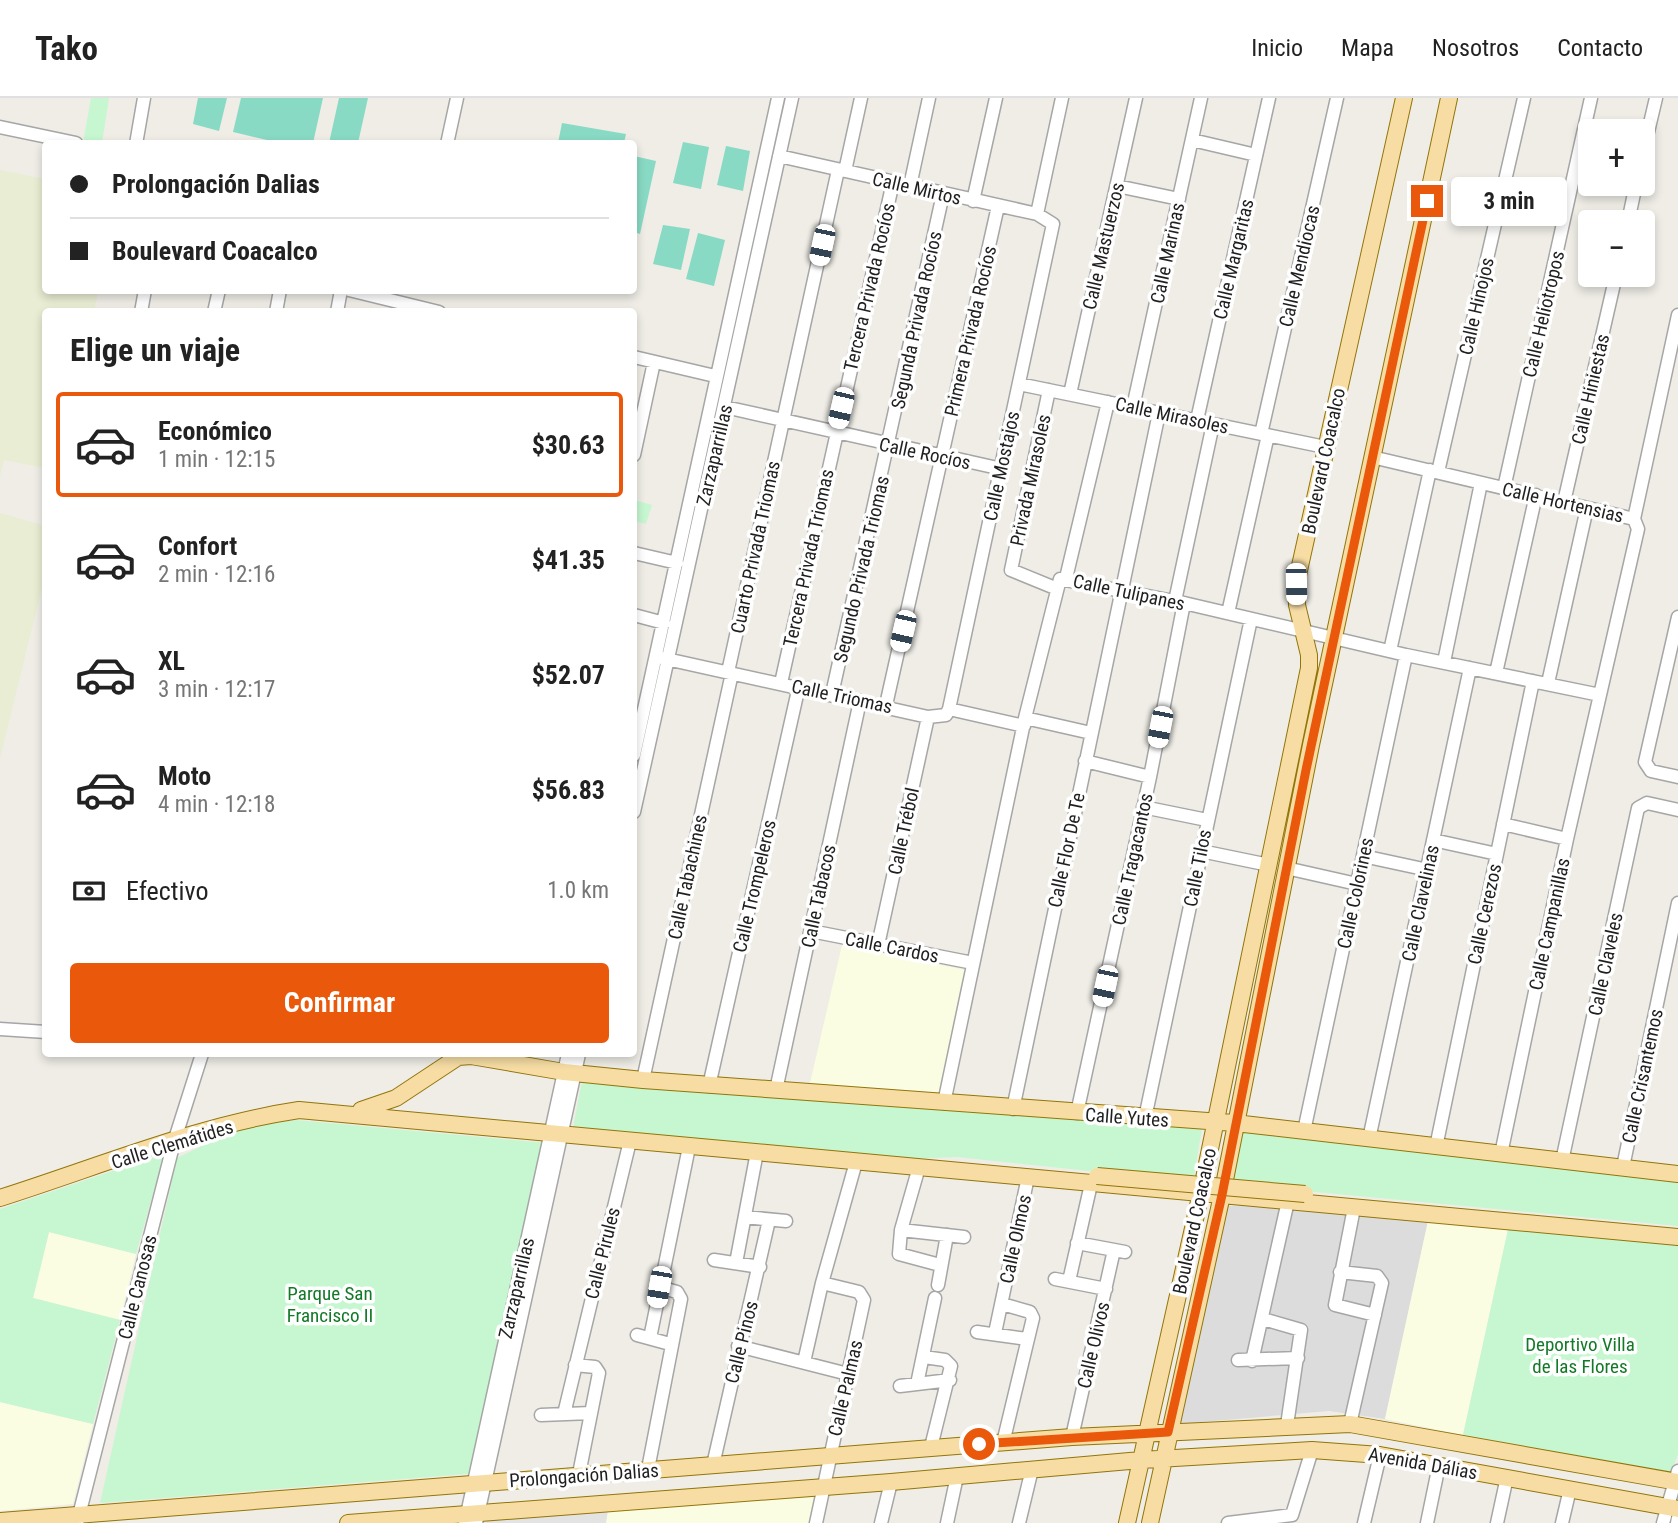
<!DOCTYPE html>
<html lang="es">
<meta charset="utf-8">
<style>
body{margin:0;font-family:"Roboto Condensed",sans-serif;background:#f6f6f6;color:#222;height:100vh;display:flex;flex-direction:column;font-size:26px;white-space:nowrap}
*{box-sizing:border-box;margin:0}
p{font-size:23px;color:#767676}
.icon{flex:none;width:38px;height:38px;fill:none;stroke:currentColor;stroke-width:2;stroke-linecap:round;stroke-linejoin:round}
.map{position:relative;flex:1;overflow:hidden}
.side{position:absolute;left:42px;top:210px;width:595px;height:749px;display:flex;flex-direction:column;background:#fff;border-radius:7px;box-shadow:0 4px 10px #0003}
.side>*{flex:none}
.banner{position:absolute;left:42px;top:42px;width:595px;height:154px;border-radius:7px;box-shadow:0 4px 10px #0003;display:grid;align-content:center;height:154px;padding:0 28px;background:#fff}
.tools{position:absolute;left:1578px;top:21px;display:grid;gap:14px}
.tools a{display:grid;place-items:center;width:77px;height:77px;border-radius:7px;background:#fff;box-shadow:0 4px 10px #0003;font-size:35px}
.end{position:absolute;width:32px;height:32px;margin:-16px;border:9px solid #ea580c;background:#fff;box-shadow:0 0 0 4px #fff}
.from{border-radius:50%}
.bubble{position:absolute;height:49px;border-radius:7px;background:#fff;box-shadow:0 4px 10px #0003;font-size:23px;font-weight:700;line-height:49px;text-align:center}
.car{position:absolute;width:21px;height:42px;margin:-21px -10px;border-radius:9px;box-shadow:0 0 5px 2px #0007;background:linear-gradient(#fff 24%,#345 0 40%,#fff 0 76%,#345 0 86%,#fff 0)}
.banner b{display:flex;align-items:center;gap:24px;height:66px;font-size:26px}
.banner b+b{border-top:2px solid #e0e0e0}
.banner i{width:18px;height:18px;background:#222}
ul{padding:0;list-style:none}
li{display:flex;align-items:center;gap:21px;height:105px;margin:0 14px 10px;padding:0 14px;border:4px solid transparent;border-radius:7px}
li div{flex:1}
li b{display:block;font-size:26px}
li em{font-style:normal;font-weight:700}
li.on{border-color:#ea580c}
li>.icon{width:63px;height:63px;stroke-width:1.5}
h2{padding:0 28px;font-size:32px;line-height:84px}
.pay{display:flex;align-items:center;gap:18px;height:77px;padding:0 28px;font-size:26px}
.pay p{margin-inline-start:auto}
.action{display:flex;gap:14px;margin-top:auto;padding:14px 28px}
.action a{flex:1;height:80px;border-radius:7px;background:#ea580c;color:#fff;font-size:28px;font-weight:700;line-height:80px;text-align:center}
header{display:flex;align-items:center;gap:42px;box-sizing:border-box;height:98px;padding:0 35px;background:#fff;border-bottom:2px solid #e0e0e0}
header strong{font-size:33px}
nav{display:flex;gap:38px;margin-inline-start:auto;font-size:24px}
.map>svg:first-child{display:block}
.residential{fill:#dddcdc}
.education{fill:#fafde1}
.farmland{fill:#e8edd3}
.park{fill:#c6f7d0}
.pitch{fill:#89dac4}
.parking{fill:#e3e3e3}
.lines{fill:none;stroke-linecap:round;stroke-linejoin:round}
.minor-casing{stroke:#a6a6a6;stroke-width:15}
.major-casing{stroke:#927508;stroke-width:18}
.minor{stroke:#fff;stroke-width:12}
.major{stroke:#f7dda4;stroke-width:16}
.major-bridge-casing{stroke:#927508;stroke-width:18;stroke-linecap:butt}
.major-bridge{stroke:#f7dda4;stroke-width:16}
.route{stroke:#ea580c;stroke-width:9}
.labels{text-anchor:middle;stroke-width:7;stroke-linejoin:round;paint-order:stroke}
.street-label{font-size:19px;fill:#1f1f1f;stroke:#fff}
.park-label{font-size:19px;fill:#127927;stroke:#fff}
</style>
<header>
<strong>Tako</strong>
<nav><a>Inicio</a><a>Mapa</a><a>Nosotros</a><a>Contacto</a></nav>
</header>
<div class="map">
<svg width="1678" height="1425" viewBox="0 0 1678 1425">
<rect width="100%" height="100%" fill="#efede6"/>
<path class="residential" d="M1241 1107 1428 1123 1385 1321 1329 1313 1179 1326 1228 1108Z"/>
<path class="education" d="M842 847 966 872 939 995 810 985Z
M1428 1123 1509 1127 1463 1337 1385 1321Z
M49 1134 136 1156 120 1222 33 1200Z
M0 1304 93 1326 73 1406 0 1413Z
M817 1394 810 1425H486L487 1421Z"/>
<path class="farmland" d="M0 72 45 81 46 192 98 193 94 213 46 214 45 370 4 362 0 377Z
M0 415 45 428 46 473 0 660Z"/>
<path class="park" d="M91 0H109L102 45H83Z
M634 402 652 407 646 426 634 423Z
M582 983 1202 1030 1193 1084 957 1059 906 1061 573 1030Z
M296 1022 546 1045 479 1375 100 1405 177 1060 239 1030Z
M1240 1031 1678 1081V1128L1230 1086Z
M160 1057 163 1060 136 1156 49 1134 33 1200 120 1222 93 1326 0 1304V1111Z
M1509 1127 1678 1144V1356L1671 1375 1463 1337Z"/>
<path class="pitch" d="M198 0H227L219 33 193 26Z
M241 0H323L313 45H280L233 34Z
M339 0H368L358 45H329Z
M562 25 626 36 624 45H558Z
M683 44 709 49 701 91 673 85Z
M726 48 750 53 743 93 717 87Z
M634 58 656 63 640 136 634 134Z
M663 127 690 131 681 172 653 166Z
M698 135 725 142 714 188 686 181Z"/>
<path class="parking" d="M608 1412 606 1425H486L487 1421Z"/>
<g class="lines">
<defs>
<path id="minor" d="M0 29 76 45
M1192 42 1256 57
M136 46 144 0
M447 46 457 0
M1643 55 1656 0
M779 58 1037 116 1053 126 949 611
M845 73 861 0
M910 88 929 0
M1117 88 1179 101
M973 103 996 0
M1037 116 1062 0
M1628 124 1636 86
M349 192 439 214
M141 214 145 192
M214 214 219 192
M276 214 280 192
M337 214 341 192
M634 259 715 278
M1019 286 1325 349
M1049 292 1011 472 1055 490
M1070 296 1136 0
M725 309 1002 371
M1133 309 1201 0
M1197 322 1269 0
M1261 336 1337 0
M634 357 654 264
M1372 359 1634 421
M1438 374 1524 0
M1504 390 1591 0
M1564 404 1616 177
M1634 421 1678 217
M634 455 677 465
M1066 480 1108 304
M1175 503 1213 326
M1228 515 1268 337
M634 517 664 525
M1678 519 1645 664 1651 673 1678 679
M1390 553 1430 372
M662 560 928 619 946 617 949 611 1024 628
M1444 564 1481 385
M728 574 838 72
M1496 575 1536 397
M781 585 893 84
M1548 585 1587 410
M832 596 943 96
M886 607 998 108
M1025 620 1091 635
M634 657 778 0
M1085 663 1150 679
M1143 709 1207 722
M634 714 792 0
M1503 726 1567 741
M1433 742 1497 756
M1201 753 1269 767
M1363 758 1428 772
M1286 770 1357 786
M811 833 973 865
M878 847 928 619
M0 931 46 934
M643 982 732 575
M709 988 799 588
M776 992 860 603
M944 1005 1025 620 1060 481 1184 505 1406 557 1600 597
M1013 1011 1159 315
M1077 1015 1150 679 1184 505
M1145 1020 1251 521
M1304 1033 1406 557
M1369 1041 1470 570
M1436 1049 1533 583
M1501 1056 1567 741 1638 431 1634 421
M1562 1063 1638 710 1647 705 1678 712
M919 1069 901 1132 899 1156 940 1167
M1623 1069 1678 805
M1354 1110 1335 1207 1375 1217
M745 1119 786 1123
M901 1132 964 1139
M1077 1145 1125 1154
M714 1162 760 1169
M736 1165 757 1054
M1340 1174 1377 1178 1382 1185 1350 1326
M1055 1181 1106 1191
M1069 1183 1091 1086
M938 1187 947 1137
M1002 1206 1030 1214 1033 1220 1003 1345
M1263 1221 1301 1232 1287 1327
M977 1234 1027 1241
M995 1235 1028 1079
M637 1237 670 1246
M650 1240 689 1049
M738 1248 848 1276
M924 1259 945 1262 951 1268 931 1349
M1238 1262 1298 1260
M1252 1263 1288 1103
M804 1264 822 1185 856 1064
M575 1267 595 1269 599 1275 579 1376
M917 1286 935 1200
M900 1288 950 1282
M564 1316 630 1043
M541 1317 591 1315
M1072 1339 1114 1152
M713 1367 769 1122
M648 1371 681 1201 677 1194 659 1189
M77 1425 174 1044 202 956
M465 1425 568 956
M476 1425 579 956
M816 1425 864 1202 859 1194 822 1185
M881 1425 891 1384
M947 1425 957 1378
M1019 1425 1032 1371
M1228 1425 1292 1417 1312 1352
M1364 1425 1380 1357
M1427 1425 1439 1367
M1497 1425 1507 1379
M1562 1425 1570 1391
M1663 1425 1678 1373
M1677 1425 1678 1420"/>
<path id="major" d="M361 1012 396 1000 458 959 471 958 564 974 643 982 1235 1025 1678 1076
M0 1100C98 1069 198 1027 299 1012L1678 1139
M0 1423 1072 1339 1350 1326 1678 1384
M348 1425 891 1384 1141 1362 1312 1352 1380 1357 1678 1411
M1127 1425 1202 1090 1309 570V557L1297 507 1296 486 1404 0
M1150 1425 1222 1097 1311 647 1449 0"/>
</defs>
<use href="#minor" class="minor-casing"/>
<use href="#major" class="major-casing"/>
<use href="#minor" class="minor"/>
<use href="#major" class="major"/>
<defs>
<path id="major-bridge" d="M1097 1078 1305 1096"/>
</defs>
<use href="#major-bridge" class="major-bridge-casing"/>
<use href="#major-bridge" class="major-bridge"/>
</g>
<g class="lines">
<path class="route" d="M979 1346 1168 1334 1222 1097 1306 672 1427 103"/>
</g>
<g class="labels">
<g class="street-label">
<text transform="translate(917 90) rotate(13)" y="7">Calle Mirtos</text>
<text transform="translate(1103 148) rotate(-77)" y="7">Calle Mastuerzos</text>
<text transform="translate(1167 155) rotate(-78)" y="7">Calle Marinas</text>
<text transform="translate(1233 161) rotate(-77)" y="7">Calle Margaritas</text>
<text transform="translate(1299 168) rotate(-77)" y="7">Calle Mendiocas</text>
<text transform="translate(869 189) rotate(-77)" y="7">Tercera Privada Rocíos</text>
<text transform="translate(1476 208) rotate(-77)" y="7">Calle Hinojos</text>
<text transform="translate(1543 216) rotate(-77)" y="7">Calle Heliotropos</text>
<text transform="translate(916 222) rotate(-78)" y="7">Segunda Privada Rocíos</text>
<text transform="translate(970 233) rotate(-77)" y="7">Primera Privada Rocíos</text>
<text transform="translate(1590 291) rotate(-77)" y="7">Calle Hiniestas</text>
<text transform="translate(1172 317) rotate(12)" y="7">Calle Mirasoles</text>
<text transform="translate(925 355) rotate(12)" y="7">Calle Rocíos</text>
<text transform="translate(714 357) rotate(-77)" y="7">Zarzaparrillas</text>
<text transform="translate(1323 363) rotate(-78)" y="7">Boulevard Coacalco</text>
<text transform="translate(1001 368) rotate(-78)" y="7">Calle Mostajos</text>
<text transform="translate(1030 382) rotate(-78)" y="7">Privada Mirasoles</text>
<text transform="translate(1563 404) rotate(13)" y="7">Calle Hortensias</text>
<text transform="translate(755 449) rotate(-78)" y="7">Cuarto Privada Triomas</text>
<text transform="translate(808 460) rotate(-78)" y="7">Tercera Privada Triomas</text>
<text transform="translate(861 471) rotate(-77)" y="7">Segundo Privada Triomas</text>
<text transform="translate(1129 494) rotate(12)" y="7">Calle Tulipanes</text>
<text transform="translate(842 598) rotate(12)" y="7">Calle Triomas</text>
<text transform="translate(903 733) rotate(-78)" y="7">Calle Trébol</text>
<text transform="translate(1066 752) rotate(-78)" y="7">Calle Flor De Te</text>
<text transform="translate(1132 761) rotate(-78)" y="7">Calle Tragacantos</text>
<text transform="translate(1197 770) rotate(-79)" y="7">Calle Tilos</text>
<text transform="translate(687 779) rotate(-78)" y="7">Calle Tabachines</text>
<text transform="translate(754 788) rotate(-77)" y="7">Calle Trompeleros</text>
<text transform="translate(1355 795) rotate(-78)" y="7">Calle Colorines</text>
<text transform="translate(818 798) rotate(-78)" y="7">Calle Tabacos</text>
<text transform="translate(1420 805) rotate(-78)" y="7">Calle Clavelinas</text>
<text transform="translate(1484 816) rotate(-78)" y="7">Calle Cerezos</text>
<text transform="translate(1549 826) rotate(-78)" y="7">Calle Campanillas</text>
<text transform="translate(892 849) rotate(11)" y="7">Calle Cardos</text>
<text transform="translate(1605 866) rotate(-78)" y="7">Calle Claveles</text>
<text transform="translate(1642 978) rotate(-78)" y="7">Calle Crisantemos</text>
<text transform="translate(1127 1019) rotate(4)" y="7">Calle Yutes</text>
<text transform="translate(172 1046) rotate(-17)" y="7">Calle Clemátides</text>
<text transform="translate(1194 1123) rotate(-78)" y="7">Boulevard Coacalco</text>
<text transform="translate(1015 1141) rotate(-78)" y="7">Calle Olmos</text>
<text transform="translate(602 1155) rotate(-76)" y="7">Calle Pirules</text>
<text transform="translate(137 1189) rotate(-76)" y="7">Calle Canosas</text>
<text transform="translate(516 1190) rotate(-77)" y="7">Zarzaparrillas</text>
<text transform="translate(741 1244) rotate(-76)" y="7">Calle Pinos</text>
<text transform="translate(1093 1247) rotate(-77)" y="7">Calle Olivos</text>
<text transform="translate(845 1290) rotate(-77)" y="7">Calle Palmas</text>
<text transform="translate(1423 1365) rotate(10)" y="7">Avenida Dálias</text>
<text transform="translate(584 1377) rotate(-4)" y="7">Prolongación Dalias</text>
</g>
<g class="park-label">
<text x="330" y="1202">Parque San<tspan x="330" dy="22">Francisco II</tspan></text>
<text x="1580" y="1253">Deportivo Villa<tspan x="1580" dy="22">de las Flores</tspan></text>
</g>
</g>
</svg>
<div class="tools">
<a>+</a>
<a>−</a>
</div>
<i class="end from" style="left:979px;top:1346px"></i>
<i class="end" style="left:1427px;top:103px"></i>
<div class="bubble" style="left:1451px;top:79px;width:116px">3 min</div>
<i class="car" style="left:822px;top:147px;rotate:192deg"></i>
<i class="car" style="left:841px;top:310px;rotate:193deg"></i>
<i class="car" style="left:1296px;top:486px;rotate:179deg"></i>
<i class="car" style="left:903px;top:533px;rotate:193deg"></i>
<i class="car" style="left:1160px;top:629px;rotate:191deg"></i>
<i class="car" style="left:1105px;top:888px;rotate:192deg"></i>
<i class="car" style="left:659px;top:1189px;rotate:190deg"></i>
<div class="banner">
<b><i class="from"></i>Prolongación Dalias</b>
<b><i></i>Boulevard Coacalco</b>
</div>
<section class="side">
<h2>Elige un viaje</h2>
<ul>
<li class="on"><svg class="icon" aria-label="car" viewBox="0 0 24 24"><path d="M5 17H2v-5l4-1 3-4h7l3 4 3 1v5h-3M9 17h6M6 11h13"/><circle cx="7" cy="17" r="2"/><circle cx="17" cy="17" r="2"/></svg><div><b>Económico</b><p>1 min · 12:15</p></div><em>$30.63</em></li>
<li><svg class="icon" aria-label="car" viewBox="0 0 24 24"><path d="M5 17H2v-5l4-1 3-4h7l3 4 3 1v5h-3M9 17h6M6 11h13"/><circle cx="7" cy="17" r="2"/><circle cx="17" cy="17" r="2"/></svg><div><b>Confort</b><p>2 min · 12:16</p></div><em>$41.35</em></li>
<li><svg class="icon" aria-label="car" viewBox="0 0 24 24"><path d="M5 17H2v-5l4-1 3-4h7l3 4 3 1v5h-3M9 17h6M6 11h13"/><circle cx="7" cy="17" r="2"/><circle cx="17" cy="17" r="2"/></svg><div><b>XL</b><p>3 min · 12:17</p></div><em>$52.07</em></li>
<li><svg class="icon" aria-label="car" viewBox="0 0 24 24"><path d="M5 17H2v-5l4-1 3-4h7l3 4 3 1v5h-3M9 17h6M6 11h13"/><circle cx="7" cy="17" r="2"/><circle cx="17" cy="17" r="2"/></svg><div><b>Moto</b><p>4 min · 12:18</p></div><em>$56.83</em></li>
</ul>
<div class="pay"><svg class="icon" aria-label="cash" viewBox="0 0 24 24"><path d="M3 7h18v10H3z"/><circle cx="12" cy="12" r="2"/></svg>Efectivo<p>1.0 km</p></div>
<div class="action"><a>Confirmar</a></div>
</section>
</div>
